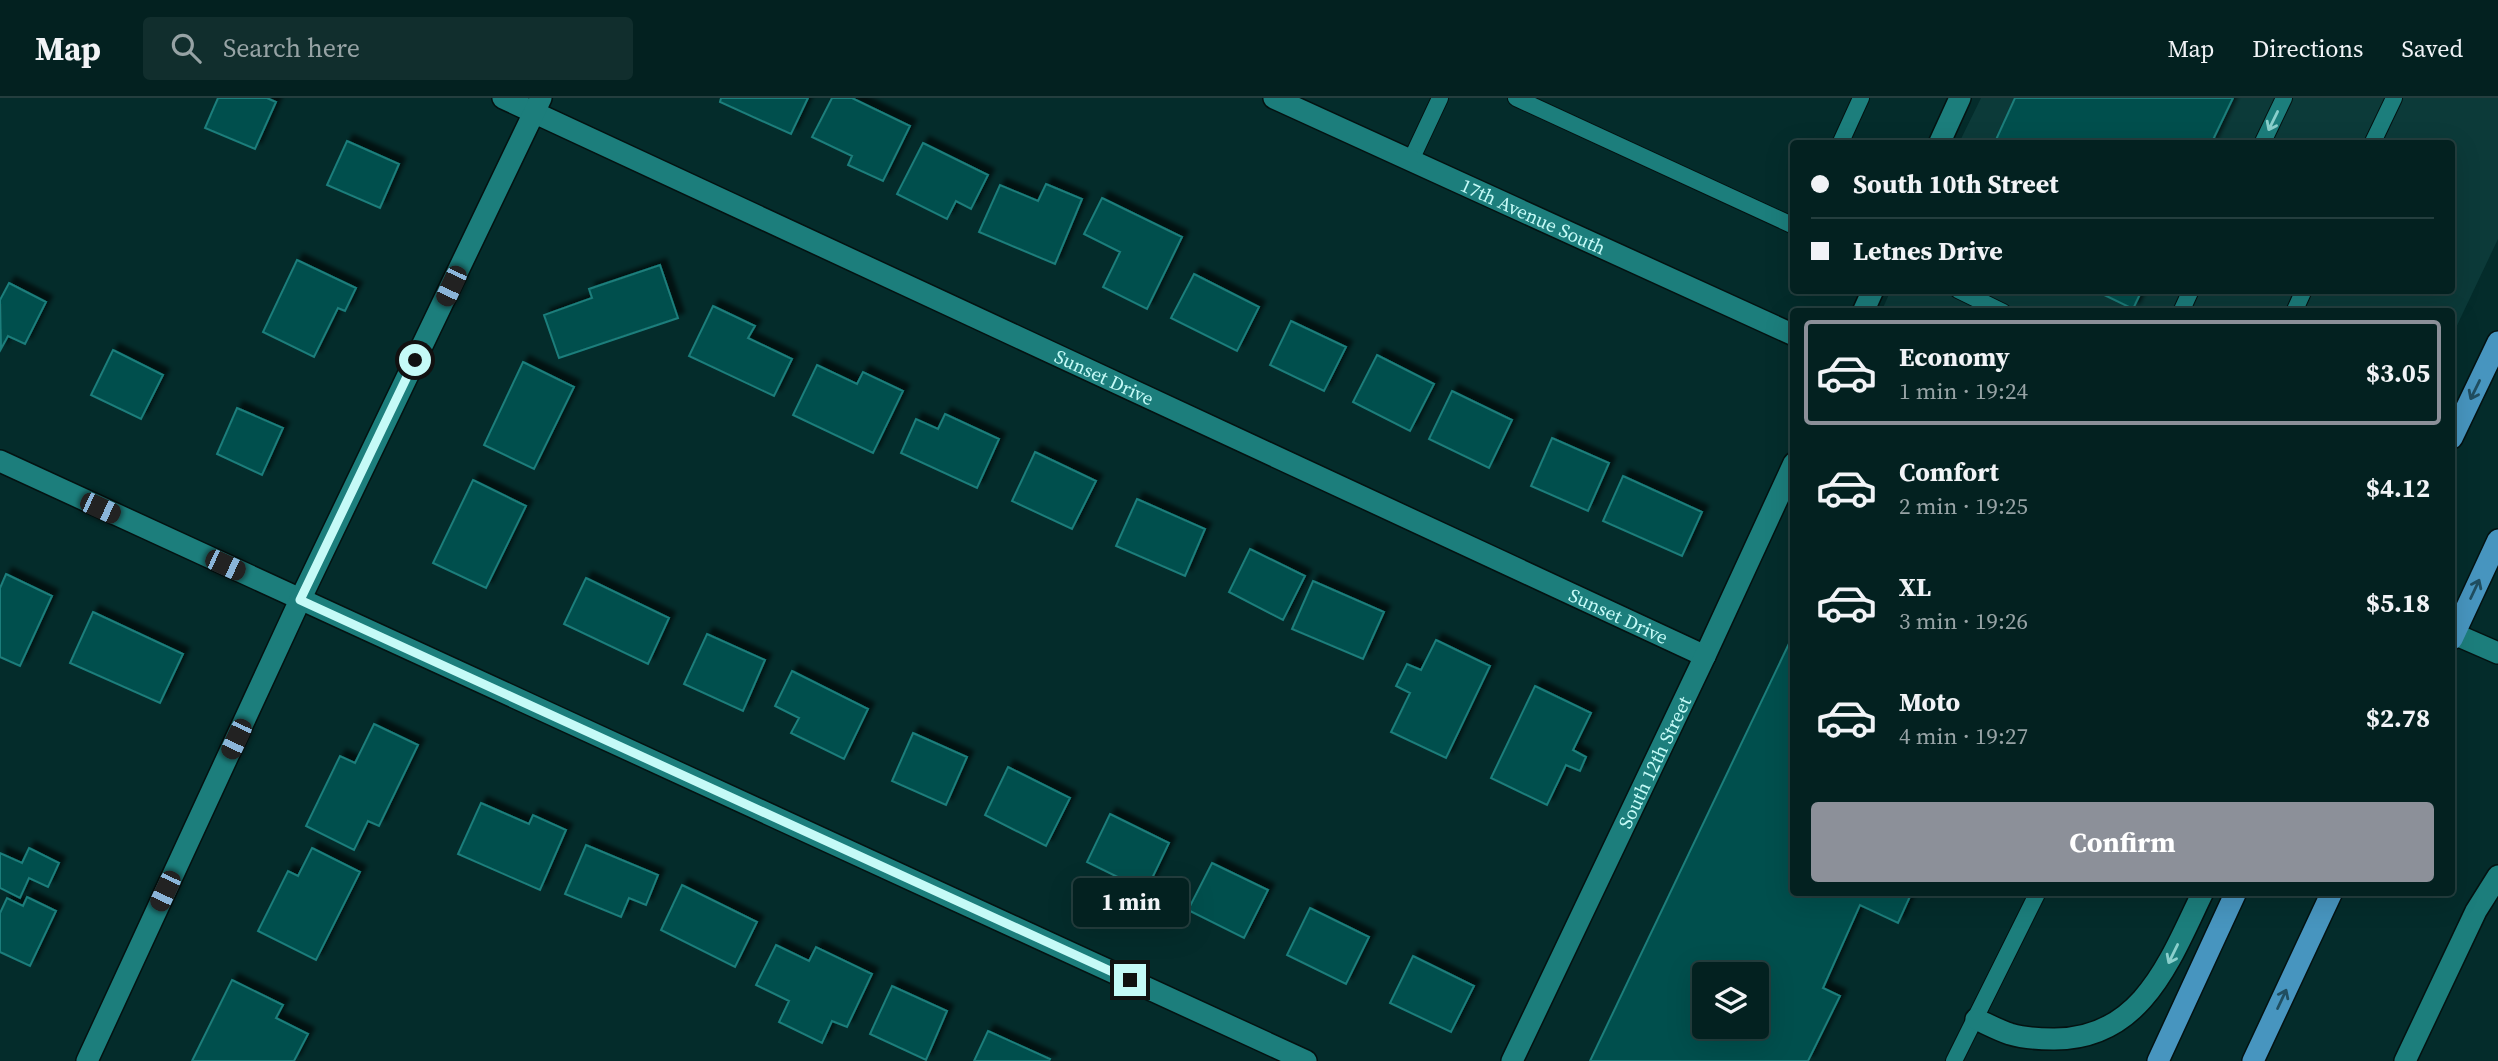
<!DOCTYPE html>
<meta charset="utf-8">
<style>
body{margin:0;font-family:"Source Serif 4",serif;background:#112e2d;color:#f1f3f6;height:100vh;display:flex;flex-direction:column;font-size:26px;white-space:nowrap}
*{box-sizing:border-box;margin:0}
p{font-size:23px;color:#97a3a5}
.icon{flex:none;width:38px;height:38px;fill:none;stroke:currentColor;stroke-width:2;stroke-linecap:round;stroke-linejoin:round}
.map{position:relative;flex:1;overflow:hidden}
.drawer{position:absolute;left:1790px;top:210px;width:665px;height:588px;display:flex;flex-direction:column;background:#032120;border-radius:7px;box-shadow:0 7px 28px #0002,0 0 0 2px #243e3e}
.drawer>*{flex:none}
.top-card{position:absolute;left:1790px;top:42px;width:665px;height:154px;border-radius:7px;box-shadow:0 7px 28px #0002,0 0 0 2px #243e3e;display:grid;align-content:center;height:154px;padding:0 21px;background:#032120}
.buttons{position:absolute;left:1692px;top:864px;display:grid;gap:14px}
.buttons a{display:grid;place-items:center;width:77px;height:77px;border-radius:7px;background:#032120;box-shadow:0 7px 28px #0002,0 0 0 2px #243e3e;font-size:35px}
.end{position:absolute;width:32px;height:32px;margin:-16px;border:9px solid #c5faf7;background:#111;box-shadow:0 0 0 4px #111}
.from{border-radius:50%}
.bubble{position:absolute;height:49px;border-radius:7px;background:#032120;box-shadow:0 7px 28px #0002,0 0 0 2px #243e3e;font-size:23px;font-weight:700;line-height:49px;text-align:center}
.car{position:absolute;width:21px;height:42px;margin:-21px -10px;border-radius:9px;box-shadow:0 0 5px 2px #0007;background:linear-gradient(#222 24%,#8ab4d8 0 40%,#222 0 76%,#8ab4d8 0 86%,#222 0)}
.top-card b{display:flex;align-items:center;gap:24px;height:66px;font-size:26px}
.top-card b+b{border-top:2px solid #243e3e}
.top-card i{width:18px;height:18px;background:#f1f3f6}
ul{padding:12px 0 0;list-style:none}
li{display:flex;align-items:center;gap:21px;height:105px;margin:0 14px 10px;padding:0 7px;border:4px solid transparent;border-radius:7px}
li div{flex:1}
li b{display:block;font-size:26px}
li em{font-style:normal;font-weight:700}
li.active{border-color:#8c9099}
li>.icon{width:63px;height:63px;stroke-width:1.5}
.primary-button{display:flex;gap:14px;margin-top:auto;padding:14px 21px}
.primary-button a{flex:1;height:80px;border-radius:7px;background:#8c9099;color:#fff;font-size:28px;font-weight:700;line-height:80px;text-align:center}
header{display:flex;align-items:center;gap:42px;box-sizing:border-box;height:98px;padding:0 35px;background:#032120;border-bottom:2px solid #243e3e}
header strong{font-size:33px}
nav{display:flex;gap:38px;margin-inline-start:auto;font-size:24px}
.search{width:490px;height:63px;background:#112e2d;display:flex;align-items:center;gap:18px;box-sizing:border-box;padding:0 24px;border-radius:7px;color:#97a3a5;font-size:26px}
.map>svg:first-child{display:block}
.built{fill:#0c3a39}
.building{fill:#064f4d;stroke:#1b7e7b;stroke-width:2;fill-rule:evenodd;filter:url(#shadow)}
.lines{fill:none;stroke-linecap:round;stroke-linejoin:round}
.service-casing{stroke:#041211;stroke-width:18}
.minor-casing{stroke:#041211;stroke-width:24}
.tertiary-casing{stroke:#041211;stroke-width:24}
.primary-casing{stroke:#041211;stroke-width:24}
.service{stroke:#1c7e7c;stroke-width:16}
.minor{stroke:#1c7e7c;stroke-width:21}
.tertiary{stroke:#1c7e7c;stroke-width:21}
.primary{stroke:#4795bf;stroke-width:21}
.oneway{stroke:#8acfcc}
.oneway2{stroke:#204e60}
.route{stroke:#c5faf7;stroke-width:9}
.labels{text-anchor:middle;stroke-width:7;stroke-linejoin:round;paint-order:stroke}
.street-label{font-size:19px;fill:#c5faf7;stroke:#001312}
</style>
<header>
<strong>Map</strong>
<div class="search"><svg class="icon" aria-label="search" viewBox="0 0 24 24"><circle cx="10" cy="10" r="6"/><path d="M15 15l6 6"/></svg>Search here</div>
<nav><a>Map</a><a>Directions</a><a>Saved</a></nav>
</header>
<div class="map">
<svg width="2498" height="963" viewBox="0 0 2498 963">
<defs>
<filter id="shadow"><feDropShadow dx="6" dy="-6" stdDeviation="2" flood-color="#0009"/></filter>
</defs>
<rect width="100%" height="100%" fill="#042c2b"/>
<path class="built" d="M1981 0H2498V141L2452 238V214H1881L1891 192H2452V46L1959 45Z"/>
<path class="building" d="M218 0H267L276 4 255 51 205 30Z
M721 0H808L791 36 720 4Z
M832 0H852L910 28 883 83 848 67 852 58 812 39Z
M2015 0H2233L2211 46H1994Z
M347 43 399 66 380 110 327 87Z
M923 45 988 77 971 111 956 103 947 121 897 96Z
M1046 86 1082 101 1055 166 979 134 1000 87 1038 103Z
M1102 100 1182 139 1147 211 1103 189 1120 154 1084 136Z
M297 162 356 190 345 213 338 210 314 259 263 234Z
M660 167 678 220 559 260 544 217 592 200 589 191Z
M1194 176 1259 209 1237 253 1171 220Z
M9 185 46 204 25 246 8 238 1 251 0 202Z
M2094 192H2142L2133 211Z
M713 208 755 228 748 240 792 261 774 298 689 258Z
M1291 223 1346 249 1324 293 1270 267Z
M113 252 163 277 141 321 91 297Z
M1377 257 1434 286 1410 333 1353 304Z
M523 264 574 289 534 371 484 347Z
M817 267 857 286 863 274 903 293 873 355 793 317Z
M1452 293 1512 322 1489 370 1429 341Z
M237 310 283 330 262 377 217 356Z
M945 316 999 341 977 390 901 355 916 321 938 331Z
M1552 340 1609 365 1588 413 1531 388Z
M1035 354 1096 383 1072 431 1012 403Z
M1623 378 1702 414 1682 458 1603 423Z
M473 382 526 408 486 490 433 465Z
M1137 401 1205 431 1185 478 1116 448Z
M1250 451 1305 478 1283 522 1229 494Z
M6 476 52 498 20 568 0 559V490Z
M586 480 669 520 648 566 564 526Z
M1313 483 1384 514 1363 561 1292 531Z
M93 514 183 556 160 605 70 565Z
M1794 535V794H1912L1898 825 1860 807 1823 890 1840 898 1808 963H1590ZM1704 877H1757V929H1704Z
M707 536 765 562 743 613 684 586Z
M1436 542 1490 568 1446 660 1391 634 1410 595 1396 588 1407 566 1421 572Z
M792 573 868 611 844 661 791 635 799 620 775 608Z
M1535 588 1591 615 1573 652 1586 659 1580 673 1566 667 1547 707 1491 680Z
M374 626 418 647 379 728 368 723 354 752 306 728 340 658 355 665Z
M913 635 967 659 946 707 892 683Z
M1008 669 1070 700 1046 748 985 717Z
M481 705 529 726 533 717 566 732 540 792 458 756Z
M1110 716 1169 745 1146 793 1087 764Z
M586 747 658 777 646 807 629 800 621 819 565 796Z
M29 750 59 765 48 789 29 780 20 800 0 790V755L22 765Z
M312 750 360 774 316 862 258 833 288 773 298 778Z
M1212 765 1268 792 1244 840 1188 812Z
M682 787 757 824 735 869 661 832Z
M27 799 56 813 30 868 0 854V815L7 800 23 808Z
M1310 810 1369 839 1346 886 1287 857Z
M776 847 809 863 816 849 872 876 847 929 832 923 822 945 779 924 789 903 756 887Z
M1413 858 1474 888 1451 934 1390 905Z
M232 882 283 907 276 920 308 936 294 963H192Z
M892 888 947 913 926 962 870 936Z
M988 933 1050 961 1049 963H974Z"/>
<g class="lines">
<defs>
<path id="service" d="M1516 0 1794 128
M1840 46 1861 0
M2262 46 2284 0
M2372 46 2394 0
M1411 62 1440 0
M1958 192 2003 214
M2181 214 2191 192
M2294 214 2304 192
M1954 963 2038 794"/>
<g id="minor">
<path id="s1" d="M503 0 1705 558"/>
<path d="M1939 46 1960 0"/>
<path d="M1863 214 1873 192"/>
<path d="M0 363 1306 963"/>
<path d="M1976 921C1987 926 1998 932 2010 936 2023 940 2039 941 2053 941 2142 942 2170 862 2203 794"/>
<path d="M87 963 300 502 541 0"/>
<path id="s2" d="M1512 963 1705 558 1794 365"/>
<path d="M2405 963 2476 813 2498 778"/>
</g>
<g id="tertiary">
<path id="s3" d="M1274 0 1794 237"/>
<path d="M2452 535 2498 555"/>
</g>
<path id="primary" d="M2452 340 2498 244
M2452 541 2498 442
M2158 963 2236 794
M2253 963 2332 794"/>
</defs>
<use href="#service" class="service-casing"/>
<use href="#minor" class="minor-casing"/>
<use href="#tertiary" class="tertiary-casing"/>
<use href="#primary" class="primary-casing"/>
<use href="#service" class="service"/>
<use href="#minor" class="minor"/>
<use href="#tertiary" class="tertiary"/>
<use href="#primary" class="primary"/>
</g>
<defs><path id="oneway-shaft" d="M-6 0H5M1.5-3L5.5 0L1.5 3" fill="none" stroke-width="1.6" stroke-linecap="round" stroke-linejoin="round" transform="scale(1.75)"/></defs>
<g class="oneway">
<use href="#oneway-shaft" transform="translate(2273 23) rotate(116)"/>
<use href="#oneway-shaft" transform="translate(2173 856) rotate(116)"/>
</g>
<g class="oneway2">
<use href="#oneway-shaft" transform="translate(2475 292) rotate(116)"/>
<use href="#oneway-shaft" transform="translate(2475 491) rotate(-65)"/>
<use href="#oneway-shaft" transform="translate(2282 901) rotate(-65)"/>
</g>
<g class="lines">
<path class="route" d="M415 262 300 502 1130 882"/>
</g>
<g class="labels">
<g class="street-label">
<text dy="7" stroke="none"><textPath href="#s3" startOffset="285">17th Avenue South</textPath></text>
<text dy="7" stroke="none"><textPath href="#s1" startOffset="663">Sunset Drive</textPath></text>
<text dy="7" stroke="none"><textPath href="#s1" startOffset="1230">Sunset Drive</textPath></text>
<text dy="7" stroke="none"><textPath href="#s2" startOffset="331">South 12th Street</textPath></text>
</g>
</g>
</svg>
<div class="buttons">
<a><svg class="icon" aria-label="layers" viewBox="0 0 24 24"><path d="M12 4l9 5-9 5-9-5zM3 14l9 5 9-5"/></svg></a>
</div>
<i class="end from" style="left:415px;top:262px"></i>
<i class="end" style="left:1130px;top:882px"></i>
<div class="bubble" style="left:1073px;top:780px;width:116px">1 min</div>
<i class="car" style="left:451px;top:188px;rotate:205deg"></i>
<i class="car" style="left:100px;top:410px;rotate:115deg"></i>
<i class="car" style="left:225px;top:467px;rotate:115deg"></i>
<i class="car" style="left:236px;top:641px;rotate:205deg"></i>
<i class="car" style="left:165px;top:793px;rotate:205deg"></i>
<div class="top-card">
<b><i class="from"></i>South 10th Street</b>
<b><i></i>Letnes Drive</b>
</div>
<section class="drawer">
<ul>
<li class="active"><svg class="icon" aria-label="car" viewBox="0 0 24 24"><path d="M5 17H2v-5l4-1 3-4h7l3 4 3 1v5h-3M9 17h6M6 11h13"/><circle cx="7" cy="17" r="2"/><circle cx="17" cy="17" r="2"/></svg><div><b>Economy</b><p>1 min · 19:24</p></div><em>$3.05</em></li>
<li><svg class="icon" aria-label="car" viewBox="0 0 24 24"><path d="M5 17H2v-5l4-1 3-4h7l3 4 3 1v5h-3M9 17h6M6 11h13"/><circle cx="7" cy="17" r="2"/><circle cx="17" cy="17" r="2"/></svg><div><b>Comfort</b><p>2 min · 19:25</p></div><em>$4.12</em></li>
<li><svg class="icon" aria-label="car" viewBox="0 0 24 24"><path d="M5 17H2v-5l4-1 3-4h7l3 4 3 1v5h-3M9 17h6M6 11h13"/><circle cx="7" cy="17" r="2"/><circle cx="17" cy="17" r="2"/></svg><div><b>XL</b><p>3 min · 19:26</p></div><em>$5.18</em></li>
<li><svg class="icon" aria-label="car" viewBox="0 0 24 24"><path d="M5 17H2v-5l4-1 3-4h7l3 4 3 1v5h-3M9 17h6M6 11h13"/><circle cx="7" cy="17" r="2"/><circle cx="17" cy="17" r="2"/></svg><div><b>Moto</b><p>4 min · 19:27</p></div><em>$2.78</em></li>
</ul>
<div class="primary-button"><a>Confirm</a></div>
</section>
</div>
